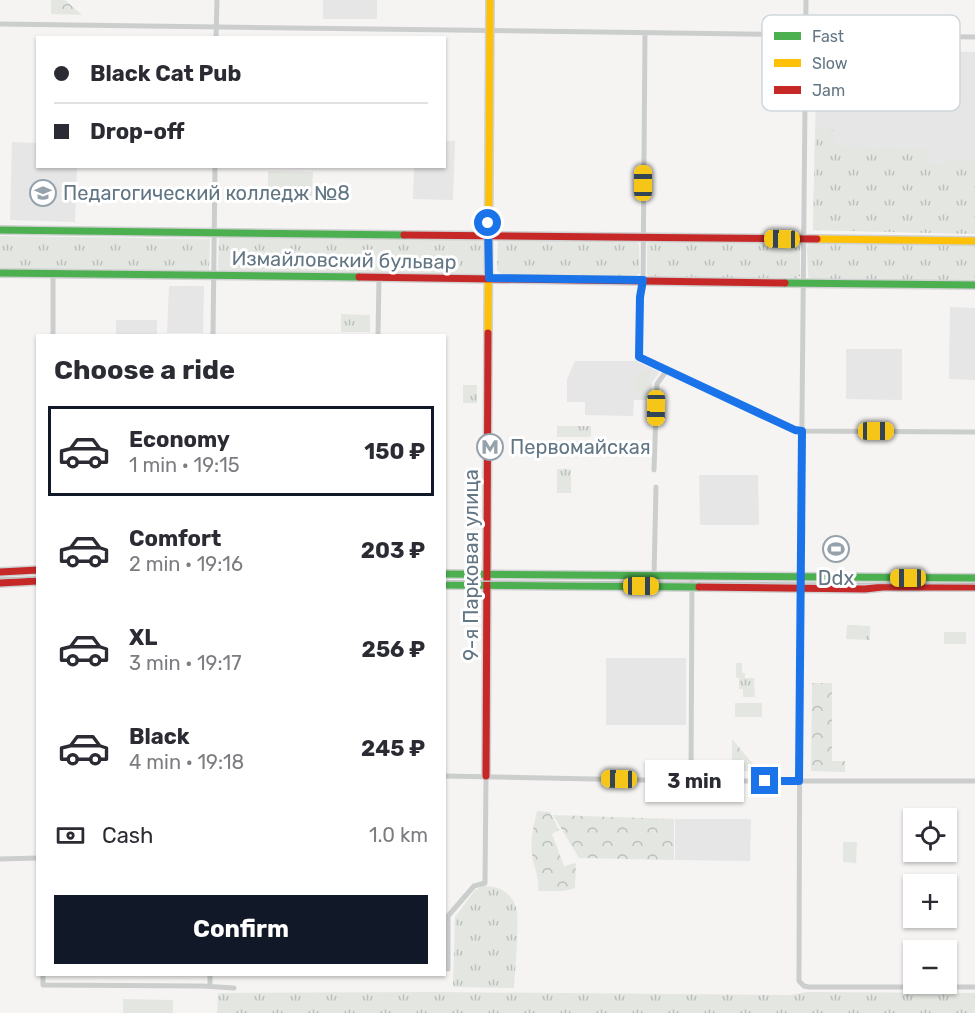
<!DOCTYPE html>
<meta charset="utf-8">
<style>
body{margin:0;font-family:Rubik,sans-serif;background:#f2f2f3;color:#2b2b33;height:100vh;display:flex;flex-direction:column;font-size:22px;white-space:nowrap}
*{box-sizing:border-box;margin:0}
p{font-size:20px;color:#7c7c81}
.icon{flex:none;width:33px;height:33px;fill:none;stroke:currentColor;stroke-width:2;stroke-linecap:round;stroke-linejoin:round}
.map{position:relative;flex:1;overflow:hidden}
.drawer{position:absolute;left:36px;top:334px;width:410px;height:642px;display:flex;flex-direction:column;background:#fff;border-radius:0px;box-shadow:0 2px 4px #0004}
.drawer>*{flex:none}
.hud{position:absolute;left:36px;top:36px;width:410px;height:132px;border-radius:0px;box-shadow:0 2px 4px #0004;display:grid;align-content:center;height:132px;padding:0 18px;background:#fff}
.tools{position:absolute;left:903px;top:808px;display:grid;gap:12px}
.tools a{display:grid;place-items:center;width:54px;height:54px;border-radius:0px;background:#fff;box-shadow:0 2px 4px #0004;font-size:30px}
.end{position:absolute;width:27px;height:27px;margin:-14px;border:8px solid #1a73e8;background:#fff;box-shadow:0 0 0 3px #fff}
.from{border-radius:50%}
.bubble{position:absolute;height:42px;border-radius:0px;background:#fff;box-shadow:0 2px 4px #0004;font-size:20px;font-weight:700;line-height:42px;text-align:center}
.car{position:absolute;width:18px;height:36px;margin:-18px -9px;border-radius:8px;box-shadow:0 0 4px 2px #0007;background:linear-gradient(#f5c518 24%,#345 0 40%,#f5c518 0 76%,#345 0 86%,#f5c518 0)}
.hud b{display:flex;align-items:center;gap:21px;height:57px;font-size:22px}
.hud b+b{border-top:2px solid #e1e1e2}
.hud i{width:15px;height:15px;background:#2b2b33}
ul{padding:0;list-style:none}
li{display:flex;align-items:center;gap:18px;height:90px;margin:0 12px 9px;padding:0 6px;border:3px solid transparent;border-radius:0px}
li div{flex:1}
li b{display:block;font-size:22px}
li em{font-style:normal;font-weight:700}
li.selected{border-color:#111827}
li>.icon{width:54px;height:54px;stroke-width:1.5}
h2{padding:0 18px;font-size:27px;line-height:72px}
.pay{display:flex;align-items:center;gap:15px;height:66px;padding:0 18px;font-size:22px}
.pay p{margin-inline-start:auto}
.primary-button{display:flex;gap:12px;margin-top:auto;padding:12px 18px}
.primary-button a{flex:1;height:69px;border-radius:0px;background:#111827;color:#fff;font-size:24px;font-weight:700;line-height:69px;text-align:center}
.map>svg:first-child{display:block}
.built{fill:#e5e6e5}
.grass{fill:#e4e7e1}
.forest{fill:url(#forest-crowns)}
.park{fill:url(#park-tufts)}
.lines{fill:none;stroke-linecap:round;stroke-linejoin:round}
.fast-casing{stroke:#d0d1d2;stroke-width:10}
.slow-casing{stroke:#d0d1d2;stroke-width:10}
.jam-casing{stroke:#d0d1d2;stroke-width:10}
.street{stroke:#cccece;stroke-width:5}
.fast{stroke:#4caf50;stroke-width:7}
.slow{stroke:#ffc107;stroke-width:7}
.jam{stroke:#c62828;stroke-width:7}
.tram{stroke:#c1c3c4;stroke-width:1.5}
.route{stroke:#1a73e8;stroke-width:8}
.labels{text-anchor:middle;stroke-width:6;stroke-linejoin:round;paint-order:stroke}
.poi-label{font-size:20px;fill:#637684;stroke:#fff;text-anchor:start}
.street-label{font-size:20px;fill:#637684;stroke:#fff}
.key{fill:#fff;stroke:#d0d6da;stroke-width:1.5}
.key-label{font-size:16px;fill:#637684}
</style>
<div class="map">
<svg width="975" height="1013" viewBox="0 0 975 1013">
<defs>
<pattern id="forest-crowns" width="20" height="18" patternUnits="userSpaceOnUse" patternTransform="scale(1.5)"><rect width="20" height="18" fill="#e4e7e1"/><path d="M2 6a3 3 0 1 1 6 0M12 15a3 3 0 1 1 6 0" fill="none" stroke="#bcc0bc"/></pattern>
<pattern id="park-tufts" width="24" height="20" patternUnits="userSpaceOnUse" patternTransform="scale(1.5)"><rect width="24" height="20" fill="#e4e7e1"/><path d="M3 7l-1-3M5 7V3M7 7l1-3M15 17l-1-3M17 17v-4M19 17l1-3" fill="none" stroke="#bcc0bc"/></pattern>
</defs>
<rect width="100%" height="100%" fill="#f5f4f3"/>
<path class="built" d="M323 0H377V19H323Z
M817 48 975 52V234L813 230Z
M444 141H455L453 200 413 199 414 167 444 166Z
M12 142 37 143 38 166 77 167 75 222 10 220Z
M169 286H204L203 333H167Z
M950 307 975 308V380L949 379Z
M116 320H157V336H116Z
M846 349H902V400L846 399Z
M575 361H636L659 372 652 383V400H634L633 416 585 415V402H567V379Z
M699 475H758L759 525H700Z
M606 658H686V725H606Z
M675 819H751L750 861 675 860Z"/>
<path class="grass" d="M268 171 313 172 312 196H268Z
M634 371H650V397H634Z
M944 632H966V644H944Z
M735 703H762V717H735Z
M843 842H857L856 863 843 862Z
M123 999 173 1000V1013H123Z"/>
<path class="forest" d="M51 0H65L82 15 51 14Z
M812 683H832V761H845V772L811 771Z
M732 739 758 770 759 771H732Z
M537 811 550 812 559 830 552 834 564 866 576 863 575 888 564 891H538C540 877 533 867 532 854 530 839 534 825 537 811Z
M553 815 674 819V860L579 858Z"/>
<path class="park" d="M815 129 835 130V146L928 149V163L949 165 950 159 975 160V234L813 230Z
M219 235 484 239 485 270 482 274 220 271 218 268Z
M0 236 210 239 209 271 0 270Z
M498 239 634 240 639 244 640 273 635 277 501 274 497 270Z
M652 241 796 243 800 247V276L795 280 649 277 647 274V244Z
M812 242 975 244V282L812 280 808 276 807 246Z
M341 314 370 315V332H341Z
M463 385H477V403H463Z
M557 426H591V437H557Z
M557 469H571V493H557Z
M847 625 870 626V640L846 639Z
M736 663H742V673H745V678H754L755 697H743V689H739V678H736Z
M483 886C499 886 510 891 516 907 520 916 515 974 514 988L453 987 455 917 475 890Z
M436 992 790 995 807 992 975 993V1013H217L218 993Z"/>
<g class="lines">
<defs>
<path id="fast" d="M0 230 404 235
M0 273 359 277
M785 283 975 285
M444 574 975 578
M444 585 699 587"/>
<path id="slow" d="M817 239 975 241
M488 333 490 0"/>
<path id="jam" d="M404 235 817 239
M359 277 785 283
M0 572 38 570
M0 583 38 581
M699 587 865 589 883 587H975
M486 776 488 333"/>
</defs>
<use href="#fast" class="fast-casing"/>
<use href="#slow" class="slow-casing"/>
<use href="#jam" class="jam-casing"/>
<path class="street" d="M806 0 800 625 799 981 804 986 809 987H975
M0 24 975 37
M645 33 643 288 640 297 639 357 795 431 975 432
M216 38 217 0
M53 336V273
M213 336 215 166
M378 336 379 277
M654 470 657 384 667 370
M654 577 656 487
M444 776 691 781H975
M691 781 692 577
M0 859 38 858
M448 969V916L474 886 485 883 486 776
M43 975V985L203 986 234 988
M210 986V975"/>
<use href="#fast" class="fast"/>
<use href="#slow" class="slow"/>
<use href="#jam" class="jam"/>
<path class="tram" d="M0 578 38 577
M444 581 975 584"/>
</g>
<g class="lines">
<path class="route" d="M488 223 489 278 643 280 640 297 639 357 795 430 802 431 799 781H765"/>
</g>
<defs>
<symbol id="university-ring" viewBox="-11 -11 22 22"><circle r="9.5" fill="#fff" stroke="#96a2ab" stroke-width="1.5"/><path d="M0-5L7-2L0 1L-7-2ZM-4 1L0 2.5L4 1V4Q0 6-4 4Z" fill="#96a2ab"/></symbol>
<symbol id="metro-ring" viewBox="-11 -11 22 22"><circle r="9.5" fill="#fff" stroke="#96a2ab" stroke-width="1.5"/><path d="M-5.5 5V-5H-3L0 0L3-5H5.5V5H3V-.5L0 4L-3-.5V5Z" fill="#96a2ab"/></symbol>
<symbol id="stadium-ring" viewBox="-11 -11 22 22"><circle r="9.5" fill="#fff" stroke="#96a2ab" stroke-width="1.5"/><path d="M0-5a6.5 5 0 1 0 0 10a6.5 5 0 1 0 0-10ZM-3.5-1.8h7v3.6h-7Z" fill="#96a2ab"/></symbol>
</defs>
<g fill-rule="evenodd">
<use href="#university-ring" x="28" y="178" width="30" height="30"/>
<use href="#metro-ring" x="475" y="432" width="30" height="30"/>
<use href="#stadium-ring" x="821" y="534" width="30" height="30"/>
</g>
<g class="labels">
<g class="poi-label">
<text x="63" y="200">Педагогический колледж №8</text>
<text x="510" y="454">Первомайская</text>
<text x="836" y="585" text-anchor="middle">Ddx</text>
</g>
<g class="street-label">
<text transform="translate(344 260) rotate(1)" y="7">Измайловский бульвар</text>
<text transform="translate(471 565) rotate(-90)" y="7">9-я Парковая улица</text>
</g>
</g>
<rect x="762" y="15" width="198" height="96" rx="9" class="key"/>
<rect x="774" y="32" width="27" height="8" fill="#4caf50"/>
<rect x="774" y="59" width="27" height="8" fill="#ffc107"/>
<rect x="774" y="86" width="27" height="8" fill="#c62828"/>
<g class="key-label">
<text x="812" y="42">Fast</text>
<text x="812" y="69">Slow</text>
<text x="812" y="96">Jam</text>
</g>
</svg>
<div class="tools">
<a><svg class="icon" aria-label="locate" viewBox="0 0 24 24"><circle cx="12" cy="12" r="6"/><path d="M12 2v4M12 18v4M2 12h4M18 12h4"/></svg></a>
<a>+</a>
<a>−</a>
</div>
<i class="end from" style="left:488px;top:223px"></i>
<i class="end" style="left:765px;top:781px"></i>
<div class="bubble" style="left:645px;top:760px;width:99px">3 min</div>
<i class="car" style="left:643px;top:183px;rotate:0deg"></i>
<i class="car" style="left:782px;top:239px;rotate:271deg"></i>
<i class="car" style="left:656px;top:408px;rotate:181deg"></i>
<i class="car" style="left:876px;top:431px;rotate:90deg"></i>
<i class="car" style="left:908px;top:578px;rotate:270deg"></i>
<i class="car" style="left:641px;top:586px;rotate:90deg"></i>
<i class="car" style="left:619px;top:779px;rotate:271deg"></i>
<div class="hud">
<b><i class="from"></i>Black Cat Pub</b>
<b><i></i>Drop-off</b>
</div>
<section class="drawer">
<h2>Choose a ride</h2>
<ul>
<li class="selected"><svg class="icon" aria-label="car" viewBox="0 0 24 24"><path d="M5 17H2v-5l4-1 3-4h7l3 4 3 1v5h-3M9 17h6M6 11h13"/><circle cx="7" cy="17" r="2"/><circle cx="17" cy="17" r="2"/></svg><div><b>Economy</b><p>1 min · 19:15</p></div><em>150 ₽</em></li>
<li><svg class="icon" aria-label="car" viewBox="0 0 24 24"><path d="M5 17H2v-5l4-1 3-4h7l3 4 3 1v5h-3M9 17h6M6 11h13"/><circle cx="7" cy="17" r="2"/><circle cx="17" cy="17" r="2"/></svg><div><b>Comfort</b><p>2 min · 19:16</p></div><em>203 ₽</em></li>
<li><svg class="icon" aria-label="car" viewBox="0 0 24 24"><path d="M5 17H2v-5l4-1 3-4h7l3 4 3 1v5h-3M9 17h6M6 11h13"/><circle cx="7" cy="17" r="2"/><circle cx="17" cy="17" r="2"/></svg><div><b>XL</b><p>3 min · 19:17</p></div><em>256 ₽</em></li>
<li><svg class="icon" aria-label="car" viewBox="0 0 24 24"><path d="M5 17H2v-5l4-1 3-4h7l3 4 3 1v5h-3M9 17h6M6 11h13"/><circle cx="7" cy="17" r="2"/><circle cx="17" cy="17" r="2"/></svg><div><b>Black</b><p>4 min · 19:18</p></div><em>245 ₽</em></li>
</ul>
<div class="pay"><svg class="icon" aria-label="cash" viewBox="0 0 24 24"><path d="M3 7h18v10H3z"/><circle cx="12" cy="12" r="2"/></svg>Cash<p>1.0 km</p></div>
<div class="primary-button"><a>Confirm</a></div>
</section>
</div>
